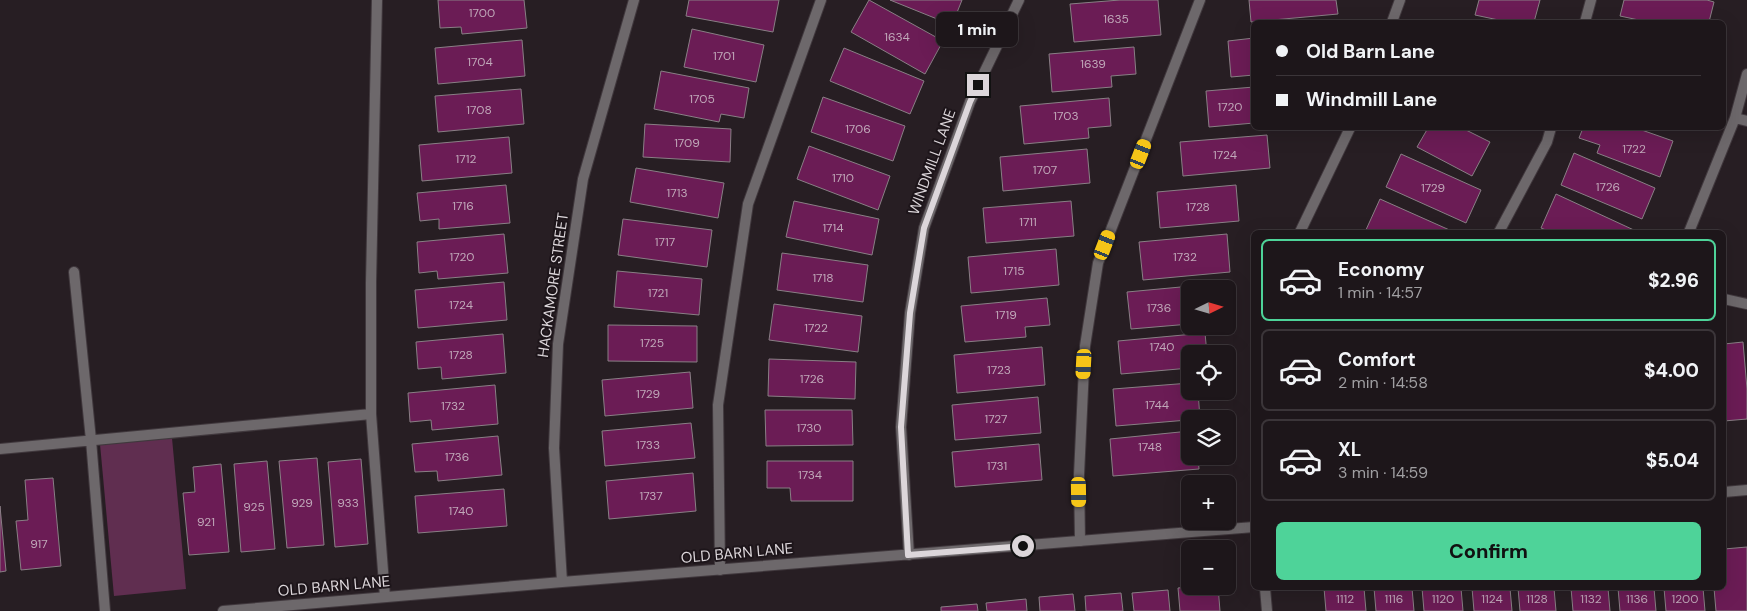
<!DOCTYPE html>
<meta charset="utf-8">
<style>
body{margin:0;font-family:"DM Sans",sans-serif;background:#251f23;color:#f1f3f6;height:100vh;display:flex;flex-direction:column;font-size:19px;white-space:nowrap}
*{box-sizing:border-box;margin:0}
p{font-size:16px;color:#a09fa2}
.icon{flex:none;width:28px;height:28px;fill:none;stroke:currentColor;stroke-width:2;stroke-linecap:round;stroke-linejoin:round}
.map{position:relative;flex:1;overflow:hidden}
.details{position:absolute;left:1251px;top:230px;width:475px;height:360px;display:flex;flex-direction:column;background:#1d161a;border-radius:8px;box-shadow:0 5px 20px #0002,0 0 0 1px #3b3539}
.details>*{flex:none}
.guide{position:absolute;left:1251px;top:20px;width:475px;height:110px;border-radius:8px;box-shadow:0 5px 20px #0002,0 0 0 1px #3b3539;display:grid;align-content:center;height:110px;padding:0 25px;background:#1d161a}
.needle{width:32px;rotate:85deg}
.controls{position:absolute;left:1181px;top:280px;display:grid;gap:10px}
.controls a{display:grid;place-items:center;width:55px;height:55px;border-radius:8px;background:#1d161a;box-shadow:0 5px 20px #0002,0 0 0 1px #3b3539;font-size:25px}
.end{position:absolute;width:22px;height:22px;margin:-11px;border:6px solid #dcd6da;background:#111;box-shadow:0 0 0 2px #111}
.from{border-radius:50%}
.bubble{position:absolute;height:35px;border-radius:8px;background:#1d161a;box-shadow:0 5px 20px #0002,0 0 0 1px #3b3539;font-size:16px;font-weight:800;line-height:35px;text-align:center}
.car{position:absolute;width:15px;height:30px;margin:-15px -8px;border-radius:6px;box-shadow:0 0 4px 1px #0007;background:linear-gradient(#f5c518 24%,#345 0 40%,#f5c518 0 76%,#345 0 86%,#f5c518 0)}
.guide b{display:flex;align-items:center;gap:18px;height:48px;font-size:19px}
.guide b+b{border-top:1px solid #3b3539}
.guide i{width:12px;height:12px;background:#f1f3f6}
ul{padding:9px 0 0;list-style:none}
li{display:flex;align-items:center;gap:15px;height:82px;margin:0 10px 8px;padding:0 15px;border:2px solid #3b3539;border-radius:8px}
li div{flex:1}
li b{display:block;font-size:19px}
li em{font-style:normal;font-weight:800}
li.on{border-color:#4ed399}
li>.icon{width:45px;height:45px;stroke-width:1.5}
.cta{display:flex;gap:10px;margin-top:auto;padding:10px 25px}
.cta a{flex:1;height:58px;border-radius:8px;background:#4ed399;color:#111;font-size:20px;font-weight:800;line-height:58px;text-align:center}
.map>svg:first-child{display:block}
.green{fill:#602e50}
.building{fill:#6b1c55;stroke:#897f85}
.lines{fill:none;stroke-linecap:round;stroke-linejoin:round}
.service-casing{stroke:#40383d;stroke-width:12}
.minor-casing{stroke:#40383d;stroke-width:12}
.service{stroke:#6d686b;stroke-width:10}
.minor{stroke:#6d686b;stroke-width:10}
.route{stroke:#dcd6da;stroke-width:6}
.labels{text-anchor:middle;stroke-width:4;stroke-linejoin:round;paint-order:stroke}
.number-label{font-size:12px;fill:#c0a8b9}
.street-label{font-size:15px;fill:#dcd6da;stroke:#1d151a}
</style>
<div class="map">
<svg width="1747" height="611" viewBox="0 0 1747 611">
<rect width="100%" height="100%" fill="#271e23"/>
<path class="green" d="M172 438 186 589 114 596 100 444Z"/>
<path class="building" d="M438 0H524L527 28 462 34 461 27 440 28Z
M689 0H779L773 32 686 16Z
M869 0 943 41 925 74 851 32Z
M890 0H962L952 25Z
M1120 0H1158L1161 35 1074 42 1070 4Z
M1249 0H1336L1338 14 1251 22Z
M1479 0H1540L1534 22H1508L1475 15Z
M1624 0H1707L1714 2 1709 22H1648L1620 16Z
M692 29 764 45 756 82 684 67Z
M1254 38V75L1231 77 1228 41Z
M522 40 525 76 438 84 435 48Z
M1134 47 1136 74 1111 76 1112 87 1052 92 1049 54Z
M844 48 924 81 910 114 830 81Z
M661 71 749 88 744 118 721 114 719 122 654 109Z
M1254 87V123L1209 127 1206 91Z
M521 89 524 124 438 132 435 96Z
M823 97 905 126 893 161 811 132Z
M1109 98 1111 126 1088 128 1089 138 1024 144 1020 106Z
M645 124 731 129 730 162 643 157Z
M1428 128H1462L1490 142 1472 176 1417 147Z
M1583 128H1636L1673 141 1660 177 1597 153 1600 145 1579 138Z
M1267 135 1270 168 1183 176 1180 142Z
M509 137 512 173 422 181 419 145Z
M809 146 890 176 878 210 797 179Z
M1087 149 1090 183 1003 191 1000 157Z
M1574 153 1655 188 1642 219 1561 185Z
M1401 154 1481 190 1466 223 1386 187Z
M636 168 724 183 718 218 630 202Z
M506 185 510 223 439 229V219L420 221 417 193Z
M1236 185 1239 221 1160 228 1157 192Z
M1556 194 1636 231 1635 232H1551L1541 228Z
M1380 199 1454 232H1365Z
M794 201 879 219 872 255 786 237Z
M1071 201 1074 236 986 243 983 208Z
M623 219 712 230 707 267 618 255Z
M504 234 508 273 438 279 437 271 419 273 417 242Z
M1227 234 1230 272 1143 280 1139 242Z
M1056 249 1059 285 971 293 968 257Z
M782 253 868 265 863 302 777 290Z
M617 271 702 279 699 315 614 307Z
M504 282 507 320 418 328 415 290Z
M1213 284V289H1190V324L1131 329 1127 292Z
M1047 298 1050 325 1025 327 1026 337 965 342 961 306Z
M774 304 862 316 858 352 769 340Z
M608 325 697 326V362L608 361Z
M1205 333 1207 354H1190V368L1121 374 1118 341Z
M503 334 506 373 442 379 441 367 418 369 416 342Z
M1743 342 1747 389V419L1724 421V344Z
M1042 347 1045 385 957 393 954 355Z
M769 359 856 362 855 399 768 396Z
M690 372 693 408 605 416 602 380Z
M1190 383V391H1198L1200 419 1116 426 1113 389Z
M495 385 498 424 432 430 431 420 410 422 408 393Z
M1038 397 1041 433 955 440 952 405Z
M765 410H852L853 445 766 446Z
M691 423 695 458 605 466 602 431Z
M1190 431V456H1198L1199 469 1113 476 1110 439Z
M498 436 502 475 438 481 437 471 415 472 412 444Z
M1039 444 1042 480 955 487 952 452Z
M317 458 324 545 287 548 279 461Z
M361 459 368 544 335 547 328 462Z
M267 461 275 549 241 552 234 464Z
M767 461H853V501H791L790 488H767Z
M221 464 229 552 189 555 183 493 195 492 193 467Z
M693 473 696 511 609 519 606 481Z
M53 478 61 566 21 570 16 521 28 520 25 480Z
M504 489 507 526 418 533 415 496Z
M0 506 6 571 0 572Z
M1747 547V611H1716L1714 588H1724V549Z
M1197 586H1218L1220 611H1180L1178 588Z
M1324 588H1364L1366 611H1326Z
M1374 588H1412L1414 611H1376Z
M1422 588H1461L1463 611H1424Z
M1472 588H1510L1512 611H1474Z
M1518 588H1554L1556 611H1520Z
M1571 588H1608L1610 611H1573Z
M1618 588H1654L1656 611H1620Z
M1664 588H1703L1705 611H1666Z
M1168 590 1170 611H1134L1132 593Z
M1121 593 1123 611H1086L1085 596Z
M1073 594 1075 611H1040L1039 597Z
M1026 599 1027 611H987L986 603Z
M977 604 978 611H941V607Z"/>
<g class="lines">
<defs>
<path id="service" d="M377 0 371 283V414L385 597
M1585 22 1591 0
M1499 232 1547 142 1551 128
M74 272 91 440 105 611
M1724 299 1747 304
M0 449 371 414
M1080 541 1079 475 1085 346 1098 263 1200 0
M720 570 718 405 748 204 821 0"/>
<path id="minor" d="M1392 22 1400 0
M1735 118 1747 121
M1300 232 1350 128
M1689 232 1735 118 1747 74
M1724 492 1747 490
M909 555 901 427 910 313 924 228 970 102 1019 0
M562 582 554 448 558 344 583 179 634 0
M1265 588 1267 611
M223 611 562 582 1254 527"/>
</defs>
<use href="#service" class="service-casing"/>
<use href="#minor" class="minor-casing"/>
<use href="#service" class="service"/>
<use href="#minor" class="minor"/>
</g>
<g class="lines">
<path class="route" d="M978 85 970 102 924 228 910 313 901 427 908 555 1023 546"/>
</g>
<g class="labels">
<g class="number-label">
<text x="482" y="17">1700</text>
<text x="1116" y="23">1635</text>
<text x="897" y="41">1634</text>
<text x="724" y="60">1701</text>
<text x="480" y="66">1704</text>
<text x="1093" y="68">1639</text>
<text x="702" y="103">1705</text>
<text x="1230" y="111">1720</text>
<text x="479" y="114">1708</text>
<text x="1066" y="120">1703</text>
<text x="858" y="133">1706</text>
<text x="687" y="147">1709</text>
<text x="1634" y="153">1722</text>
<text x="1225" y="159">1724</text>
<text x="466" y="163">1712</text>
<text x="1045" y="174">1707</text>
<text x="843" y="182">1710</text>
<text x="1608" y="191">1726</text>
<text x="1433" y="192">1729</text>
<text x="677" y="197">1713</text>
<text x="463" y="210">1716</text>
<text x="1198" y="211">1728</text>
<text x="1028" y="226">1711</text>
<text x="833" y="232">1714</text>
<text x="665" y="246">1717</text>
<text x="462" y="261">1720</text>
<text x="1185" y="261">1732</text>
<text x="1014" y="275">1715</text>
<text x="823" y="282">1718</text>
<text x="658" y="297">1721</text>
<text x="461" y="309">1724</text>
<text x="1159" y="312">1736</text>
<text x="1006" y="319">1719</text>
<text x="816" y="332">1722</text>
<text x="652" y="347">1725</text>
<text x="1162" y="351">1740</text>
<text x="461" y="359">1728</text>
<text x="999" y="374">1723</text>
<text x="812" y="383">1726</text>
<text x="648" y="398">1729</text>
<text x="1157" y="409">1744</text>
<text x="453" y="410">1732</text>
<text x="996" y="423">1727</text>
<text x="809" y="432">1730</text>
<text x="648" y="449">1733</text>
<text x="1150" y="451">1748</text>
<text x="457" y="461">1736</text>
<text x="997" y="470">1731</text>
<text x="810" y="479">1734</text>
<text x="651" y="500">1737</text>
<text x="302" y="507">929</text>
<text x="348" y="507">933</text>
<text x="254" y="511">925</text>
<text x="461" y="515">1740</text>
<text x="206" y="526">921</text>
<text x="39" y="548">917</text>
<text x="1345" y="603">1112</text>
<text x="1394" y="603">1116</text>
<text x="1443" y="603">1120</text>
<text x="1492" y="603">1124</text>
<text x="1537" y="603">1128</text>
<text x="1591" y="603">1132</text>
<text x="1637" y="603">1136</text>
<text x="1685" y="603">1200</text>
</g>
<g class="street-label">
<text transform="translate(932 162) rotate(-70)" y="5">WINDMILL LANE</text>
<text transform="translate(553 285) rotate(-82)" y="5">HACKAMORE STREET</text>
<text transform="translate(737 553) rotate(-5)" y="5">OLD BARN LANE</text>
<text transform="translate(334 586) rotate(-5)" y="5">OLD BARN LANE</text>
</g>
</g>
</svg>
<div class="controls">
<a><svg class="needle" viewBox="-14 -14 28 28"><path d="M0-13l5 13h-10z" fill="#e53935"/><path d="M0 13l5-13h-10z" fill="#a09fa2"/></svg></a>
<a><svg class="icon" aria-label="locate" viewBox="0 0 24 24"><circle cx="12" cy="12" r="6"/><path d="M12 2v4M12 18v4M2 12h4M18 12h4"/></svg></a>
<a><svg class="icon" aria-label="layers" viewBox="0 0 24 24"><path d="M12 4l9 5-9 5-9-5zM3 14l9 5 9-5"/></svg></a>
<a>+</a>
<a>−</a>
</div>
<i class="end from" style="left:1023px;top:546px"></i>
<i class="end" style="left:978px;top:85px"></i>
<div class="bubble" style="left:936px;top:12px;width:82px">1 min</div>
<i class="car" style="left:1141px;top:154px;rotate:21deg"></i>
<i class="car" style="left:1105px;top:245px;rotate:21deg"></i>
<i class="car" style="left:1084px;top:364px;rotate:183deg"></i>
<i class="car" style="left:1079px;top:492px;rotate:179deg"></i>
<div class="guide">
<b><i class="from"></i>Old Barn Lane</b>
<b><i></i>Windmill Lane</b>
</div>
<section class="details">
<ul>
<li class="on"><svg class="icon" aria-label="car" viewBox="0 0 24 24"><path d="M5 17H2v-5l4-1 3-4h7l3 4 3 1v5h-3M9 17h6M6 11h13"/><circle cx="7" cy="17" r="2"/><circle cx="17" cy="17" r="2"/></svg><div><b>Economy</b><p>1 min · 14:57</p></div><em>$2.96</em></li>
<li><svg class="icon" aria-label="car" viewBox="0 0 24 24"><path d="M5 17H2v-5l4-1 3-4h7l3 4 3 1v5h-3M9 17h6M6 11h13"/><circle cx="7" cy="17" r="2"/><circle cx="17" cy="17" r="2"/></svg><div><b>Comfort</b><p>2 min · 14:58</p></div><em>$4.00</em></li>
<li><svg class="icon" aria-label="car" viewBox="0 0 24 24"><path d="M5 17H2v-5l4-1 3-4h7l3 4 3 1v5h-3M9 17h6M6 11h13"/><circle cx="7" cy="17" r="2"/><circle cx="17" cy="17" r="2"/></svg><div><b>XL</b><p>3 min · 14:59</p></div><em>$5.04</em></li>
</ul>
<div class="cta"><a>Confirm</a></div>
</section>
</div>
